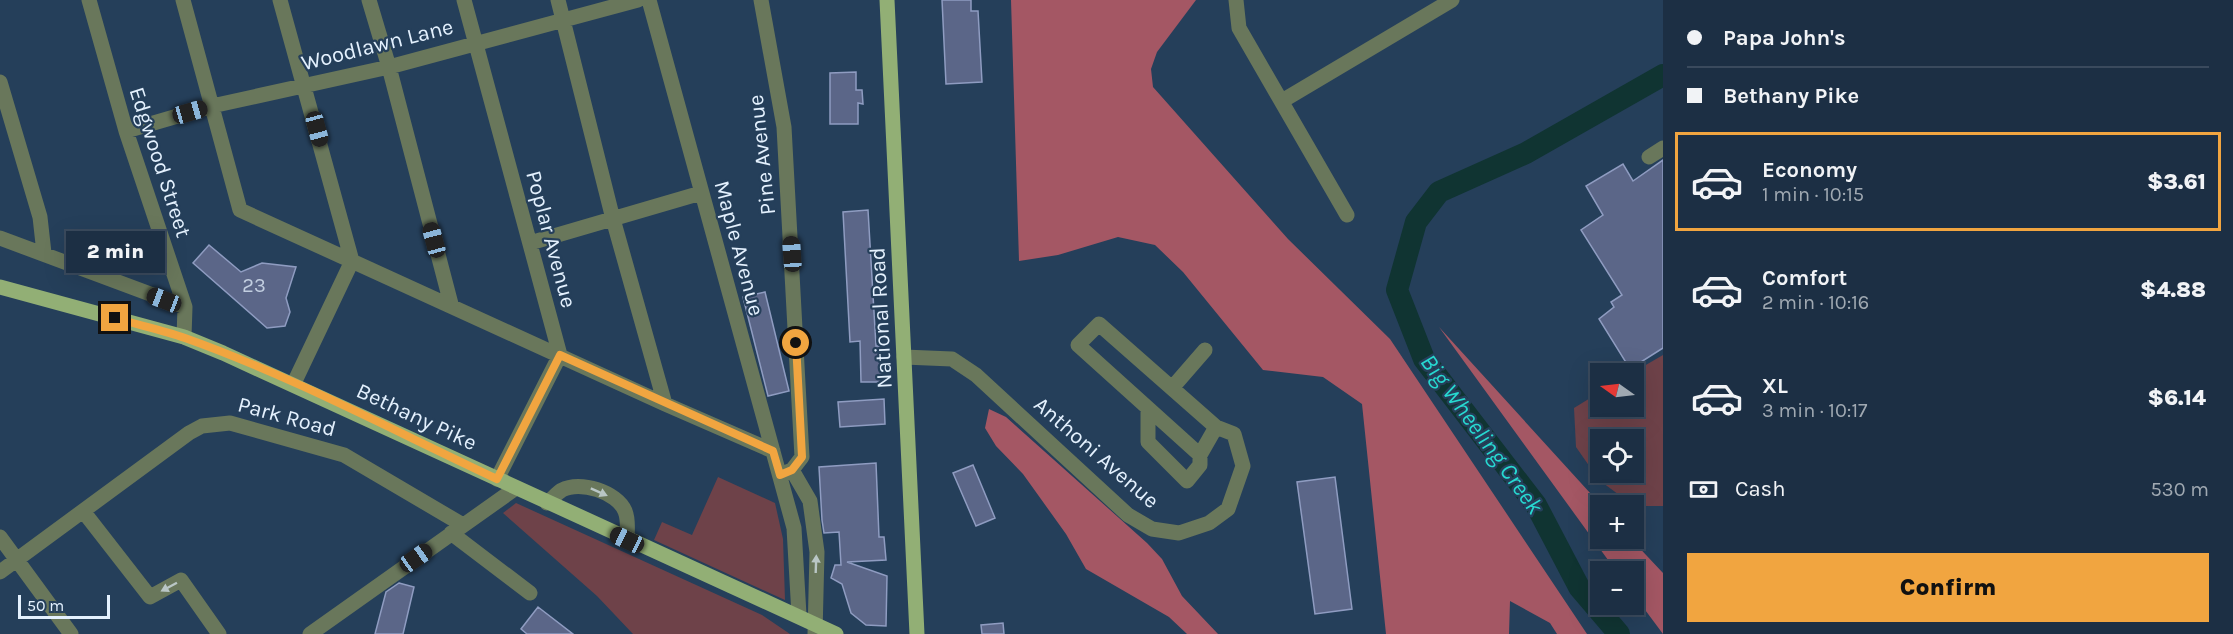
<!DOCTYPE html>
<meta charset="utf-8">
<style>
body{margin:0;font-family:Karla,sans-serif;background:#293b4f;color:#f1f3f6;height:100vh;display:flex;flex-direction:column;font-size:22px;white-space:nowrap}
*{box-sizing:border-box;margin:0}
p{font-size:20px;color:#a0a9b2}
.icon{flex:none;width:33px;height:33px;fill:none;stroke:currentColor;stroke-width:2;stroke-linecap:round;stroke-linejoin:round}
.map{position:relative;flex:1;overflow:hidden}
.side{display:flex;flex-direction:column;background:#1c2f44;width:570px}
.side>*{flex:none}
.hud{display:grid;align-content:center;height:132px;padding:0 24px;background:#1c2f44}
.needle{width:39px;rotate:284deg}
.buttons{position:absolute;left:1590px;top:363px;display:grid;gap:12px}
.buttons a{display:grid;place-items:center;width:54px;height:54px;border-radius:0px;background:#1c2f44;box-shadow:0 6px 24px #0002,0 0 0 2px #3a4a5d;font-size:30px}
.scale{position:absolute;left:18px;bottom:15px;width:92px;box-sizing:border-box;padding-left:6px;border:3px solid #e4f1fe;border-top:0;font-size:16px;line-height:21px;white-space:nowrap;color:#e4f1fe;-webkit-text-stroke:4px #253f5a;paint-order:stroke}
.end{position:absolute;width:27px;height:27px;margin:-14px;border:8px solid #f1a540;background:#111;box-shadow:0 0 0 3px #111}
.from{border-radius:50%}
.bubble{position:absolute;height:42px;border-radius:0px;background:#1c2f44;box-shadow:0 6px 24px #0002,0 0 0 2px #3a4a5d;font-size:20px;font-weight:800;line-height:42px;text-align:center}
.car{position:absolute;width:18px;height:36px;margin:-18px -9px;border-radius:8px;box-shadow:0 0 4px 2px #0007;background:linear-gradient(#222 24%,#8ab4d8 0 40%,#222 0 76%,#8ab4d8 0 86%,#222 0)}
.hud b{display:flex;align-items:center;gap:21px;height:57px;font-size:22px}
.hud b+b{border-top:2px solid #3a4a5d}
.hud i{width:15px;height:15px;background:#f1f3f6}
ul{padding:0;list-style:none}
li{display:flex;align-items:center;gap:18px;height:99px;margin:0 12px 9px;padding:0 12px;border:3px solid transparent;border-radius:0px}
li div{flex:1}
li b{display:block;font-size:22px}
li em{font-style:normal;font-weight:800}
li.active{border-color:#f1a540}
li>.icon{width:54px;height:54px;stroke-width:1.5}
.pay{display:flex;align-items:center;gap:15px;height:66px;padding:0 24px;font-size:22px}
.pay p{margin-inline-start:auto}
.button{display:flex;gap:12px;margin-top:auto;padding:12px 24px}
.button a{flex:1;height:69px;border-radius:0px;background:#f1a540;color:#111;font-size:24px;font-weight:800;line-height:69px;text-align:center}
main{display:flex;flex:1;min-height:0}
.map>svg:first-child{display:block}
.green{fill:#6e4249;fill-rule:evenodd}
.forest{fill:#a45764}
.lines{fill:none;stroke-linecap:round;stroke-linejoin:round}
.river{stroke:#103432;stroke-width:22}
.building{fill:#5b6688;stroke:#8f9cc1;stroke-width:1.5}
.minor{stroke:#69775b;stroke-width:15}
.major{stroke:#92af75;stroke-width:15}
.oneway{fill:#b9c6c5}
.route{stroke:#f1a540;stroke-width:8}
.labels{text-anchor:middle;stroke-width:4.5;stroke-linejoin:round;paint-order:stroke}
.number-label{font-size:20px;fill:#c2cee0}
.street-label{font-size:22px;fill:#e4f1fe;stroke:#253f5a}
.water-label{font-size:24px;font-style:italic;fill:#27d9d1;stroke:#253f5a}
</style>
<main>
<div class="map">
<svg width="1663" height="634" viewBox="0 0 1663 634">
<rect width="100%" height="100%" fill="#253f5a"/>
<path class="green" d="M1663 355V506H1634L1599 480 1576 447 1574 408 1600 392V406H1634L1632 373ZM1600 440H1634V472H1600Z
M718 477 775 503 783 539 785 600 654 540 662 522 692 535Z
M516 503 762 615 790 634H633L597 596 503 513Z"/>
<path class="forest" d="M1011 0H1196L1157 52 1151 69 1153 87 1288 239 1390 339 1587 634H1557L1550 623 1510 601 1509 634H1386L1362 404 1323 377 1263 370 1183 272 1155 245 1118 237 1058 255 1019 261Z
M1439 327 1601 505 1600 538 1631 539 1663 573V634L1634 595V572L1616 571Z
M989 409 1006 417 1147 543 1162 559 1182 596 1218 634H1187L1169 617 1086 569 1066 534 1023 474 996 446 985 428Z"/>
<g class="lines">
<path class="river" d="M1619 634 1579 587 1536 505 1424 359 1397 290 1416 222 1439 192 1526 153 1663 75"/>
</g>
<path class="building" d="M942 0H971V11H978L982 82 946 84Z
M856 72V90H862L863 104 858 103V124H830V73Z
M1663 160V348L1630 369 1599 319 1614 307 1611 302 1622 295 1581 230 1603 215 1586 186 1623 164 1633 181Z
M868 210 876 346H881L882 382H861L860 341 850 342 843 212Z
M209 245 241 272 262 263 296 267 286 298 290 312 285 326 267 328 193 263Z
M765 292 789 391 768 396 743 297Z
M884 399 885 424 840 427 838 402Z
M876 463 879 537H884L886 560 847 562 887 576 886 626 866 625 851 613 842 584 831 578 835 565H841L839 532 824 533 822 520 819 467Z
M973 465 995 518 976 526 953 473Z
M1335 477 1352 609 1315 614 1297 482Z
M399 583 414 587 403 634H375L386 592Z
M538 607 573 634H527L521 629Z
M1003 623 1004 634H982L981 625Z"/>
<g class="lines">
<path class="minor" d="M89 0 126 131 185 307 184 337
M183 0 240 210 665 404 773 451
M280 0 352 261 294 383
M369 0 389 67 451 304
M464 0 560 355 497 479
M558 0 613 219 665 404
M649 0 794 528 799 615
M761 0 784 127 802 457 792 470 780 475
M1236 0 1239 28 1347 215
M0 82 40 217 44 253
M1282 101 1452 0
M126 131 212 106 389 67 638 0
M1649 157 1663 148
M0 238 185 307
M530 243 701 193
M904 357 952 359 976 375 1128 515 1152 529 1179 533 1209 523 1228 509 1243 466 1234 434 1216 427 1099 324 1078 345 1200 455 1216 427
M1172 388 1205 350
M1148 409V442L1187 481 1200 465V455
M792 470 810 501 817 552 815 634
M547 503C552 499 557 493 562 490 580 480 617 492 625 511 629 521 627 530 627 540
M83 511 150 597 181 580 219 634
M451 533 530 593
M0 537 71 634
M0 572 189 433 202 426 230 423 344 455 463 525
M310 634 516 488"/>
<path class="major" d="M887 0 917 634
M0 287 184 337 223 353 836 634"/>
</g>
<defs><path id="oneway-solid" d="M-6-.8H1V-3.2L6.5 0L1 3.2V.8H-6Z" transform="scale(1.5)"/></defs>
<g class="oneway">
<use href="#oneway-solid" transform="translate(599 492) rotate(24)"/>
<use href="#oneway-solid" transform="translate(816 564) rotate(-88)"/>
<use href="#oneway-solid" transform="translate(169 587) rotate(152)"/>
</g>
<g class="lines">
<path class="route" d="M115 318C138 325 163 330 185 338 292 376 394 431 497 479L560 355 773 451 780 475 792 470 802 457 796 343"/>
</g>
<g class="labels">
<g class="number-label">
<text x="254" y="292">23</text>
</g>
<g class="street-label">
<text transform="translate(377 44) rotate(-14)" y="8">Woodlawn Lane</text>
<text transform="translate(761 155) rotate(-96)" y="8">Pine Avenue</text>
<text transform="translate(161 162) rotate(72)" y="8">Edgwood Street</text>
<text transform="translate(552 239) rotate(75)" y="8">Poplar Avenue</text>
<text transform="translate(740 248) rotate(75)" y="8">Maple Avenue</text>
<text transform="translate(880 318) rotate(-93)" y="8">National Road</text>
<text transform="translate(287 416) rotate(15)" y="8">Park Road</text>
<text transform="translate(417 416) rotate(25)" y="8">Bethany Pike</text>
<text transform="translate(1097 452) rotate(41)" y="8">Anthoni Avenue</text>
</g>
<g class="water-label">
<text transform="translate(1482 434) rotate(54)" y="8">Big Wheeling Creek</text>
</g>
</g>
</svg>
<div class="buttons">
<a><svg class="needle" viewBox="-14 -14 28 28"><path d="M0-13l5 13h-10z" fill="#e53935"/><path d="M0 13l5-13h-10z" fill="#a0a9b2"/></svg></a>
<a><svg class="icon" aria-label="locate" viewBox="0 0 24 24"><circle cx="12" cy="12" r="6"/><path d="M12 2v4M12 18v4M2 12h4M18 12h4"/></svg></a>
<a>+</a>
<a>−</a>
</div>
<div class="scale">50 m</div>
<i class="end from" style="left:796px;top:343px"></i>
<i class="end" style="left:115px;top:318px"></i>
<div class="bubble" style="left:66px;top:231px;width:99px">2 min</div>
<i class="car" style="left:190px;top:112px;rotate:74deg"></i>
<i class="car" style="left:317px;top:129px;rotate:165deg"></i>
<i class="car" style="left:434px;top:240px;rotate:345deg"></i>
<i class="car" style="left:792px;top:254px;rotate:356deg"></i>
<i class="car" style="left:164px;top:300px;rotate:291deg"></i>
<i class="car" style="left:627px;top:540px;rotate:295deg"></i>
<i class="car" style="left:416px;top:558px;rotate:55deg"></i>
</div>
<section class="side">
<div class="hud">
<b><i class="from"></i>Papa John's</b>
<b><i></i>Bethany Pike</b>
</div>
<ul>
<li class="active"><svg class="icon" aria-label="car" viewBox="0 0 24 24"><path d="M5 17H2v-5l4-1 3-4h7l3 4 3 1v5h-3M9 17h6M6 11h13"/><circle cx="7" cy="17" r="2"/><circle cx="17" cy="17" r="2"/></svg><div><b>Economy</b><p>1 min · 10:15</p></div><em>$3.61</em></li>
<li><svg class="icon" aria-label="car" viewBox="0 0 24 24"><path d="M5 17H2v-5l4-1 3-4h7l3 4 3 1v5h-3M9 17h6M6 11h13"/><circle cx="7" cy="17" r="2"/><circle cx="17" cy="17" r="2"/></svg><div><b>Comfort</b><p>2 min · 10:16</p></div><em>$4.88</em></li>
<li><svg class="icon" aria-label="car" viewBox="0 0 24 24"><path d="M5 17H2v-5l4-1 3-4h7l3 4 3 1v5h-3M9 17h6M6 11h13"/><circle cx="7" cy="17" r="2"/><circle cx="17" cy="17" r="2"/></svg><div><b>XL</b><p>3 min · 10:17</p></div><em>$6.14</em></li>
</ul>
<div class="pay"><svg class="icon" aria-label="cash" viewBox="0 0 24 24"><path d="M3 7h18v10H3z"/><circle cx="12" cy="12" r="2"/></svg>Cash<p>530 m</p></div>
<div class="button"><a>Confirm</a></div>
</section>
</main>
